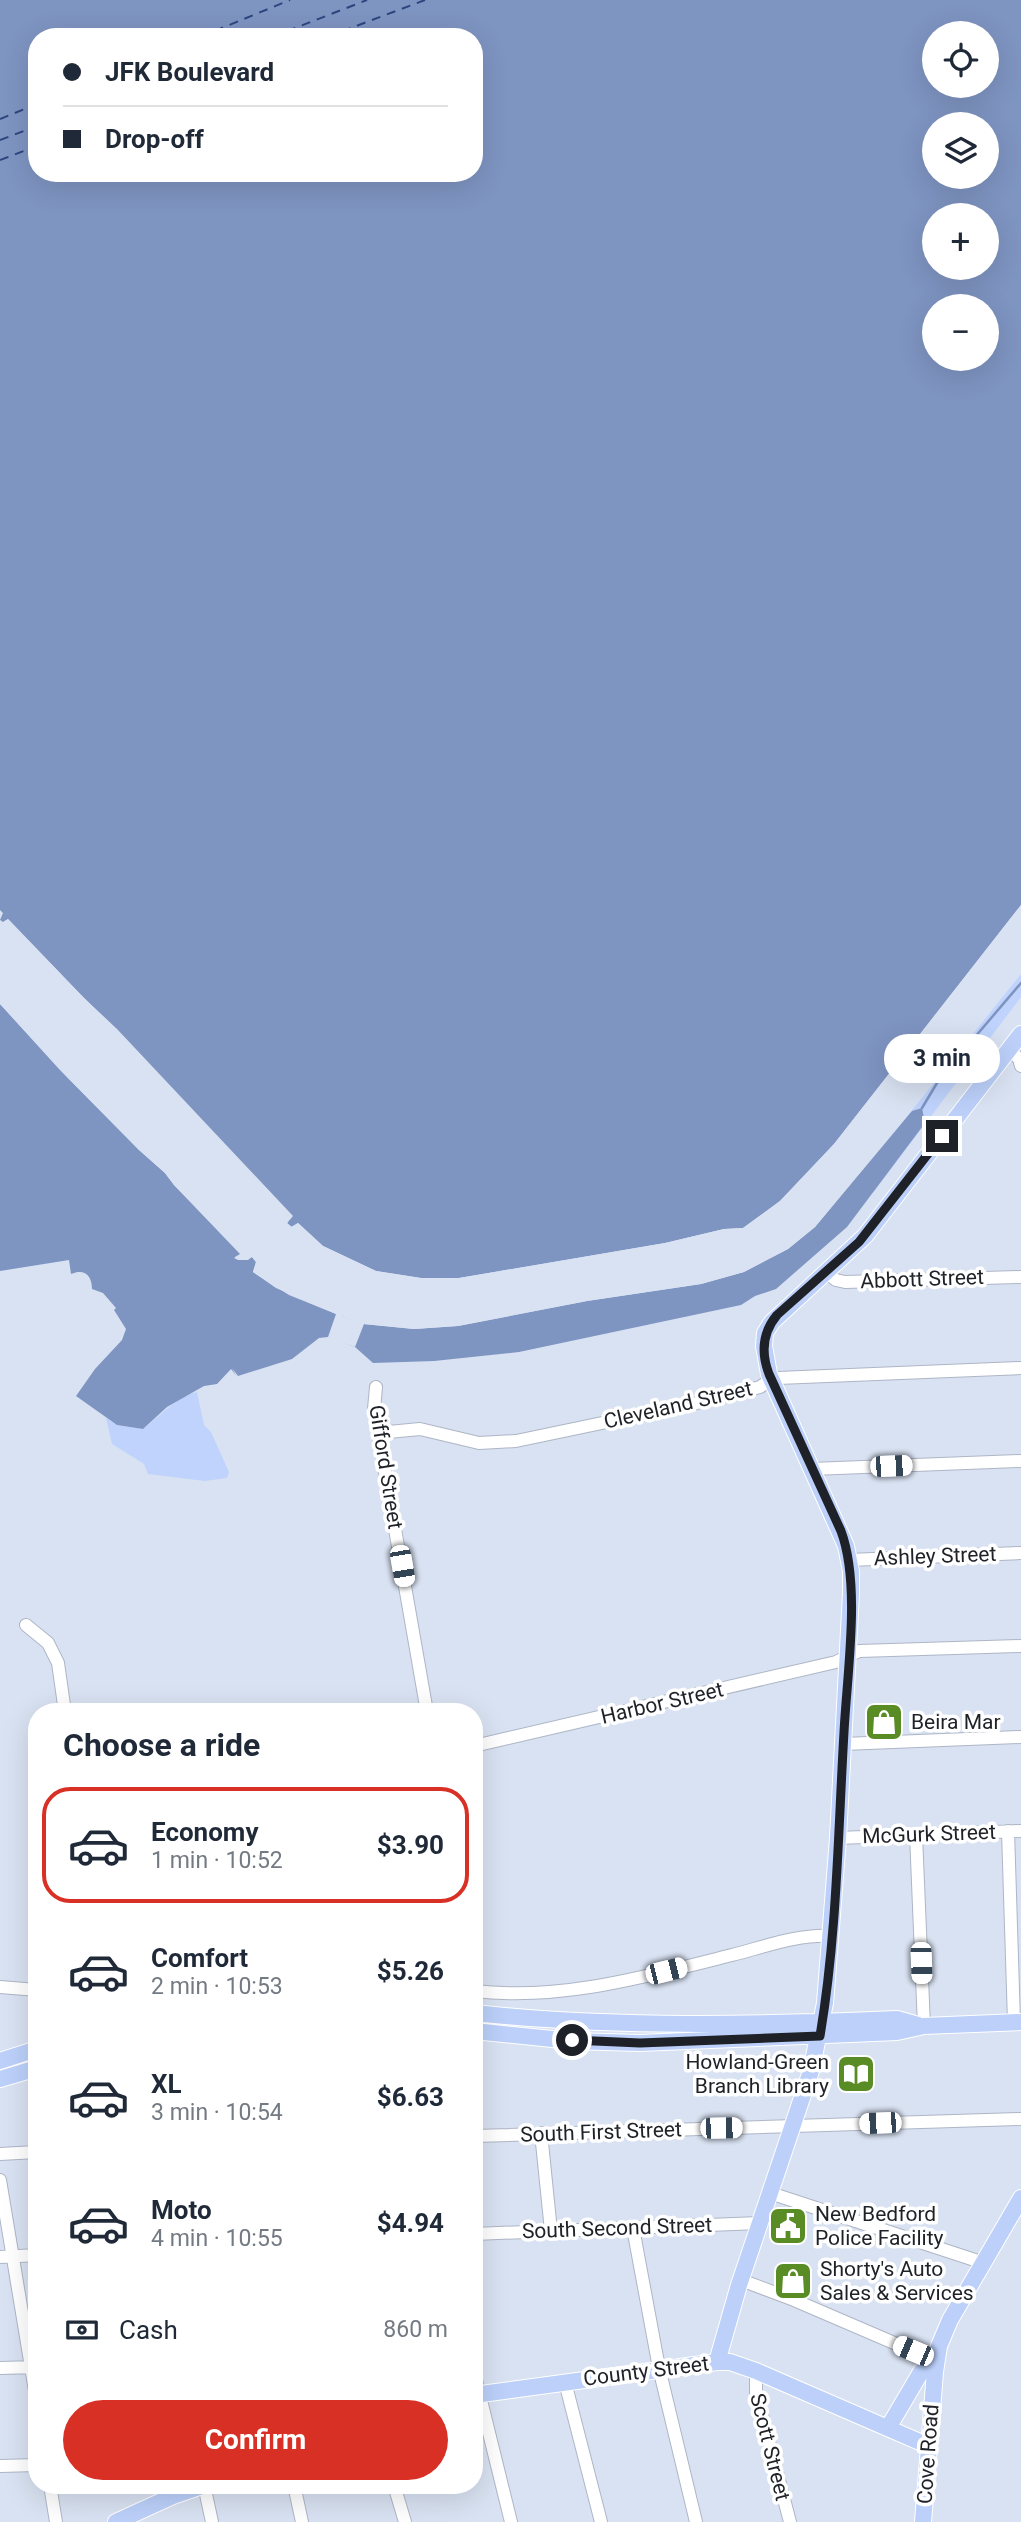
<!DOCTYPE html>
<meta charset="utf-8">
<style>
body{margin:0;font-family:Roboto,sans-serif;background:#f6f6f7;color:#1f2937;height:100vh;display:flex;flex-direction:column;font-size:26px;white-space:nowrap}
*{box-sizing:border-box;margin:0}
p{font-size:23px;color:#747a83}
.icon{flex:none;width:38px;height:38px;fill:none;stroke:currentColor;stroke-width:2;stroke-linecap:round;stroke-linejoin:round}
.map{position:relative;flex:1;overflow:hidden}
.panel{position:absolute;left:28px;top:1703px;width:455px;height:791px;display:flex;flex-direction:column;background:#fff;border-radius:28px;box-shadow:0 7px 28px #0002}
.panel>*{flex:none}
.hud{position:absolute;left:28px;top:28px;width:455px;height:154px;border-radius:28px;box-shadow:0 7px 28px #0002;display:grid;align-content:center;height:154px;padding:0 35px;background:#fff}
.controls{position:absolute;left:922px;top:21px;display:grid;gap:14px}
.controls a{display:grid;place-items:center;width:77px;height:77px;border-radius:50%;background:#fff;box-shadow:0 7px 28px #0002;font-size:35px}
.end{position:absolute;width:32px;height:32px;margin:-16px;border:9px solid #1e2127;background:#fff;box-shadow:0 0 0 4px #fff}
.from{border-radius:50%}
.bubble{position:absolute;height:49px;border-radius:24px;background:#fff;box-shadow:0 7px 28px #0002;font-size:23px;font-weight:700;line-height:49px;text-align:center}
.car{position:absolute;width:21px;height:42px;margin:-21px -10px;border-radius:9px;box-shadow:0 0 5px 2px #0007;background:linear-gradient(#fff 24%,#345 0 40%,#fff 0 76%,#345 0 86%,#fff 0)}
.hud b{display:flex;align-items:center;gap:24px;height:66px;font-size:26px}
.hud b+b{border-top:2px solid #e0e1e3}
.hud i{width:18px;height:18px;background:#1f2937}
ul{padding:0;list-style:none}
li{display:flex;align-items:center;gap:21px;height:116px;margin:0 14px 10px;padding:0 21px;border:4px solid transparent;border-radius:28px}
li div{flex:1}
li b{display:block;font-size:26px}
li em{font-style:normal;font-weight:700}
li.active{border-color:#d93025}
li>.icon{width:63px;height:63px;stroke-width:1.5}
h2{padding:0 35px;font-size:32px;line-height:84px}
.pay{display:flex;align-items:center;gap:18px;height:77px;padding:0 35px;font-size:26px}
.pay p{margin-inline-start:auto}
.cta{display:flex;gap:14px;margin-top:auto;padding:14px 35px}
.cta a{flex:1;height:80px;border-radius:42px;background:#d93025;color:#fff;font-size:28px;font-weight:700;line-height:80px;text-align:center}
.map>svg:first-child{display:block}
.green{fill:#bfd3fc}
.water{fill:#7e94c1;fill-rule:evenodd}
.pier{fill:#d9e2f2}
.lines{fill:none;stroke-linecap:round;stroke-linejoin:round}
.stream{stroke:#7e94c1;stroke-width:2.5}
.ferry{stroke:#2d467f;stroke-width:2;stroke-dasharray:9 7;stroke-linecap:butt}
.minor-casing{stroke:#aeb6c6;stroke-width:14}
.major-casing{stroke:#fff;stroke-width:18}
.minor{stroke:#fff;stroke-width:12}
.major{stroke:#bcd0fa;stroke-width:16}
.route{stroke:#1e2127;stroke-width:9}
.labels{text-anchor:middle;stroke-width:7;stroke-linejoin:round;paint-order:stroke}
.street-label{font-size:21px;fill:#1e2127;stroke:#fff}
.poi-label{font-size:21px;fill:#1e2127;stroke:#fff;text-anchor:start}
</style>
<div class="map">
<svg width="1021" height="2522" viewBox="0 0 1021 2522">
<rect width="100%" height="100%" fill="#d9e2f2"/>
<path class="green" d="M1021 974V997L873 1193 881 1149Z
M197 1392 204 1425 211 1432 229 1472 227 1478 205 1481 148 1474 144 1464 112 1444 106 1418 117 1425 143 1429C161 1416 174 1398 197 1392Z"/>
<path class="water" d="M0 0H1021V905L834 1144 780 1201 743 1228 724 1229 665 1243 459 1278H421L376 1271 323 1246 298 1223 292 1227 287 1223 292 1216 117 1030 84 998 8 919 2 923 0 920 3 913 0 910ZM934 33H987V86H934ZM37 37H474V173H37ZM934 124H987V177H934ZM934 215H987V268H934ZM934 306H987V359H934Z
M0 1004 69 1079 139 1150 165 1173 174 1185 241 1254 235 1257H252L256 1262 253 1272 289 1295 336 1314 363 1324 414 1329 458 1326 587 1301 701 1284 744 1272 788 1249 815 1227 912 1111 922 1108 925 1123 847 1227 776 1289 755 1296 741 1305 519 1352 434 1361 373 1363 355 1347 328 1337 313 1350 242 1383 231 1369 217 1384 204 1386 167 1407 143 1429 117 1425 76 1396 95 1369 122 1340 126 1329 114 1310 116 1308 103 1293 92 1289C92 1276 85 1268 71 1274L69 1260 0 1271Z"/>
<path class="pier" d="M1021 905V911L836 1146 783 1204 745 1231 724 1233 666 1246 459 1282H420L375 1274 322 1249 297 1227 289 1230 284 1223 288 1217 115 1032 81 1001 7 923 0 925V920L3 922 8 919 84 998 117 1029 293 1216 287 1223 291 1227 298 1223 323 1246 376 1271 421 1278H459L665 1243 724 1229 743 1228 780 1201 834 1144Z
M0 1001 11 1009 71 1077 142 1148 167 1170 177 1183 243 1252V1257L251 1253 254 1255 260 1262 257 1270 291 1292 334 1308 342 1316 363 1323V1320L414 1326 458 1323 587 1298 700 1281 743 1269 786 1246 813 1225 858 1173 905 1112 915 1106 815 1227 788 1249 744 1272 701 1284 587 1301 458 1326 414 1329 364 1324 355 1347 328 1338 315 1353 287 1372 256 1385 242 1387 232 1368 238 1376 292 1359 319 1338 328 1337 336 1314 276 1288 253 1272 256 1262 252 1257 248 1260H238L234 1258 240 1254 174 1185 165 1173 139 1150 59 1069 0 1004Z"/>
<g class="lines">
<path class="stream" d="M922 1108 940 1078 1021 983"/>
<path class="ferry" d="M200 37 290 0
M272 37 367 0
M327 37 425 0
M0 119 37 104
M0 140 37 126
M0 160 37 146"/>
<defs>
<path id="minor" d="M1009 1049 1019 1059 1021 1066
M826 1272 836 1280 845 1282 1021 1277
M376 1387 374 1409 427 1712
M378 1433 420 1429 479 1443 516 1441 693 1404 760 1387 771 1379 778 1378 1021 1368
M812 1469 1021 1461
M849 1560 1021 1553
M26 1625 48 1643 58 1663 65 1712
M843 1744 1021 1737
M474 1746 836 1662 859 1651 1021 1646
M1008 1831 1014 2022
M916 1835 924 2026
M838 1838 1021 1831
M0 1987 37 1990
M474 1991C562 2001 648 1976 732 1955 764 1947 798 1934 831 1936
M541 2133 551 2231
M474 2136 1021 2119
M0 2154 37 2152
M0 2180 37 2403
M770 2193 984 2263
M633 2228 659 2368 696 2522
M474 2234 760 2223
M0 2257 37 2255
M741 2280 794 2300 936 2361
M0 2368 36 2367
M756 2371V2392L790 2522
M474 2372 511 2522
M565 2382 601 2522
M0 2466 37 2465
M50 2485 56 2522
M204 2485 212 2522
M294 2485 302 2522
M394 2485 405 2522"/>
<path id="major" d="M474 2013C615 2028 756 2025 897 2019L918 2025
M474 2031 572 2041 640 2043 897 2032 924 2026 1021 2022
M0 2061 37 2049
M0 2079 37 2068
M717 2362 739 2285 811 2071 825 2003 838 1838 851 1593V1571L846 1546 769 1374 764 1346 765 1333 772 1322 865 1236 1021 1034
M474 2395 717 2362H730L756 2371 929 2446
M888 2428 921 2372 936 2361
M116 2522 173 2496 205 2485
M923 2522 935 2372 939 2346 950 2320 1021 2198"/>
</defs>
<use href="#minor" class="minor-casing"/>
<use href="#major" class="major-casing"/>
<use href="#minor" class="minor"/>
<use href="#major" class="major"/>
</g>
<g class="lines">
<path class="route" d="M572 2040 640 2043 820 2036C837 1936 838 1833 844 1732 847 1673 861 1585 841 1531L769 1374C761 1353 762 1333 777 1315L859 1242 942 1136"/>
</g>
<defs>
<symbol id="shop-square" viewBox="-11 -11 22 22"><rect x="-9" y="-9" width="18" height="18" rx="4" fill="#598c24" stroke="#fff"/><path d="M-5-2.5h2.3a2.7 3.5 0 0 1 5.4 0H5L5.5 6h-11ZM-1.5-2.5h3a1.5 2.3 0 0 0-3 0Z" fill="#fff"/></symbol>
<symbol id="library-square" viewBox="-11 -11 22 22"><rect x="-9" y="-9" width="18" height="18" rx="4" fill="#598c24" stroke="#fff"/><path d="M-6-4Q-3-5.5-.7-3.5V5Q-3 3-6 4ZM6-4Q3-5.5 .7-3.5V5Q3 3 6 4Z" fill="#fff"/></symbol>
<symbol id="civic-square" viewBox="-11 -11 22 22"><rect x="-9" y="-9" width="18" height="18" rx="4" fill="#598c24" stroke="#fff"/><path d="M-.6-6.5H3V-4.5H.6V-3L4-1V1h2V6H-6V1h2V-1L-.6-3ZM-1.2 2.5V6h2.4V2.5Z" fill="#fff"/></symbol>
</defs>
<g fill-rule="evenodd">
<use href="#shop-square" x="862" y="1700" width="44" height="44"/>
<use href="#library-square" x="834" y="2052" width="44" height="44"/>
<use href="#civic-square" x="766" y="2204" width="44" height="44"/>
<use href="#shop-square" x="771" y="2259" width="44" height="44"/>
</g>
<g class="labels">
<g class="street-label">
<text transform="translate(922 1279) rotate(-2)" y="7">Abbott Street</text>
<text transform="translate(678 1405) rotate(-13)" y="7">Cleveland Street</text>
<text transform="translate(386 1467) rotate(81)" y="7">Gifford Street</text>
<text transform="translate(935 1556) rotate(-2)" y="7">Ashley Street</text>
<text transform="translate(662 1703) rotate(-13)" y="7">Harbor Street</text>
<text transform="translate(929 1834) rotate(-2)" y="7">McGurk Street</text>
<text transform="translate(601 2132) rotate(-2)" y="7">South First Street</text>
<text transform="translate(617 2228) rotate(-2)" y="7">South Second Street</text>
<text transform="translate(646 2371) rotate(-7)" y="7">County Street</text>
<text transform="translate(770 2447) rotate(76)" y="7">Scott Street</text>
<text transform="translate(928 2454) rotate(-86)" y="7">Cove Road</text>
</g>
<g class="poi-label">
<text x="911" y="1729">Beira Mar</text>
<text x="829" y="2069" text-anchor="end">Howland-Green<tspan x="829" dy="24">Branch Library</tspan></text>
<text x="815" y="2221">New Bedford<tspan x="815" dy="24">Police Facility</tspan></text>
<text x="820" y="2276">Shorty's Auto<tspan x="820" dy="24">Sales &amp; Services</tspan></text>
</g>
</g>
</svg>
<div class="controls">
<a><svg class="icon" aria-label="locate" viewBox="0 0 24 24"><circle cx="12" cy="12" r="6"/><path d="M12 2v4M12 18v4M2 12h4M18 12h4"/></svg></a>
<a><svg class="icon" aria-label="layers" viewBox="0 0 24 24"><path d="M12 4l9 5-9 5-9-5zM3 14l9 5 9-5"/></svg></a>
<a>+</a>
<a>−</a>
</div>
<i class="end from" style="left:572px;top:2040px"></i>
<i class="end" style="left:942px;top:1136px"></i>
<div class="bubble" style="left:884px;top:1034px;width:116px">3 min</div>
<i class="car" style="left:891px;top:1466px;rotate:88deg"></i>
<i class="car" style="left:402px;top:1566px;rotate:170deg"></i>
<i class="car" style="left:921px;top:1963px;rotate:178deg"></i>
<i class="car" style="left:666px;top:1971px;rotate:76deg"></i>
<i class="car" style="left:880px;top:2123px;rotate:268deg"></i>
<i class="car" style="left:721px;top:2128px;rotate:89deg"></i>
<i class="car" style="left:913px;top:2351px;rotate:293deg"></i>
<div class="hud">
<b><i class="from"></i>JFK Boulevard</b>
<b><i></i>Drop-off</b>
</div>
<section class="panel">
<h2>Choose a ride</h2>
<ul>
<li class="active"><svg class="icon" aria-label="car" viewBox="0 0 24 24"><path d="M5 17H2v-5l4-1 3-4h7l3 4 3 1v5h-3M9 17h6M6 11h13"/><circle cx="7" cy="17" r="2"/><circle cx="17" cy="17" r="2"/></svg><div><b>Economy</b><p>1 min · 10:52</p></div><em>$3.90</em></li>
<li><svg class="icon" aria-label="car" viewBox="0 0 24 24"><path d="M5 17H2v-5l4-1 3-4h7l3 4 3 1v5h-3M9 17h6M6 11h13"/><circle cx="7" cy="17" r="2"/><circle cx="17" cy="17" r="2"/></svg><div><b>Comfort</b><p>2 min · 10:53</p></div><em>$5.26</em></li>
<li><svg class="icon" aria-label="car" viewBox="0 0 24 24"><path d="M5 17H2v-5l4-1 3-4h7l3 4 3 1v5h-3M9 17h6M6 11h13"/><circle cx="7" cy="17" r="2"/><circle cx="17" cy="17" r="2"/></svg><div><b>XL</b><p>3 min · 10:54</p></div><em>$6.63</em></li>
<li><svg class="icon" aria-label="car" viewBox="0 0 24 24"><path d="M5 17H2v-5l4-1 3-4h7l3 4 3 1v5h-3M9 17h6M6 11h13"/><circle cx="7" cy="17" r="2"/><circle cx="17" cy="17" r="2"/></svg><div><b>Moto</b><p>4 min · 10:55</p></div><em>$4.94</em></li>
</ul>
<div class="pay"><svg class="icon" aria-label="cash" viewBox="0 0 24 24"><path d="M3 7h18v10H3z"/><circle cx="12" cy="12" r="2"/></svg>Cash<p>860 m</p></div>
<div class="cta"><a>Confirm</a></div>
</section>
</div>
